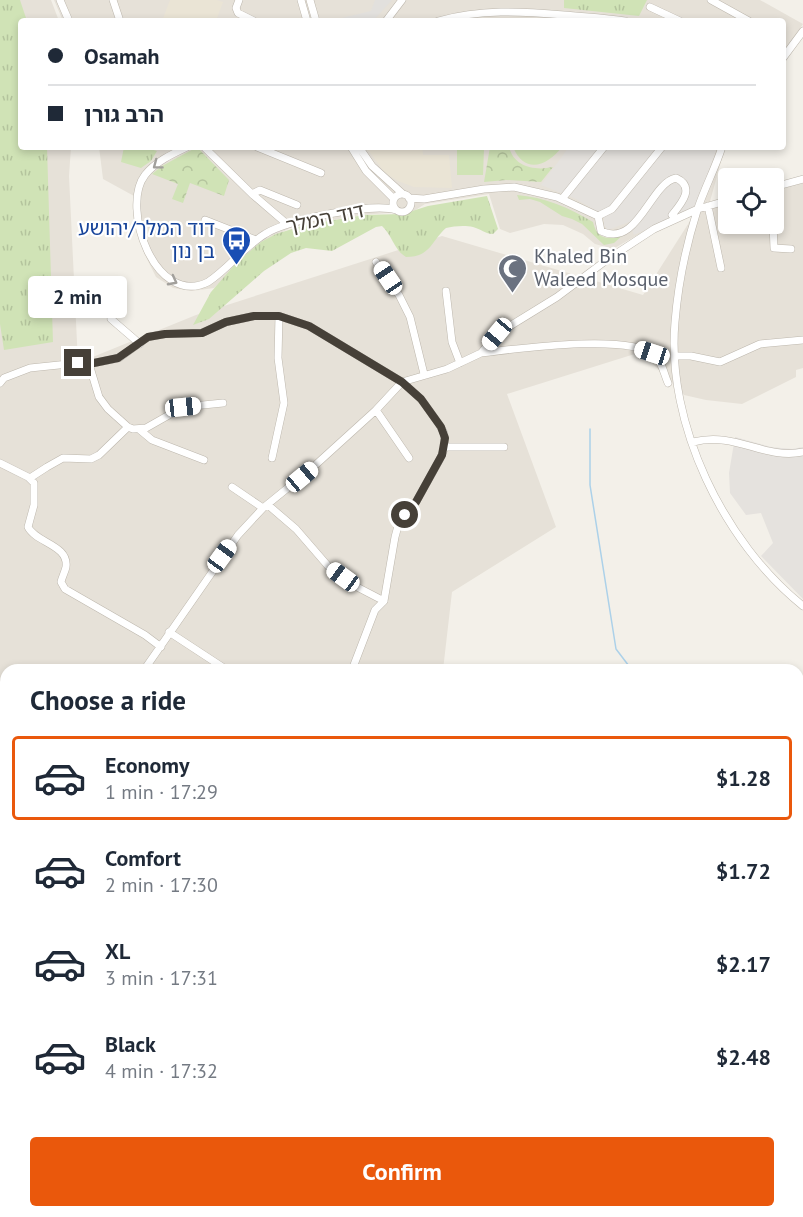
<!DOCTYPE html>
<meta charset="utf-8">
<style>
body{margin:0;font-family:"PT Sans","Noto Sans Hebrew",sans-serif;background:#f2f2f3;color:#1f2937;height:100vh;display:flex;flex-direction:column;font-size:22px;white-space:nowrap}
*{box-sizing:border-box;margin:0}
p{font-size:20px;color:#747a83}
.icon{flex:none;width:33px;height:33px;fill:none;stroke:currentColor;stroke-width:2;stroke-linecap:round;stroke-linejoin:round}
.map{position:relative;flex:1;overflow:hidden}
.panel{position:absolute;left:0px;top:664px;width:804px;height:554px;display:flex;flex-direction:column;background:#fff;border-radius:18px 18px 0 0;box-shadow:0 3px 9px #0003}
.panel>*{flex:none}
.guide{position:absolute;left:18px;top:18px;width:768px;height:132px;border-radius:6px;box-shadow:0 3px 9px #0003;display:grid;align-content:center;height:132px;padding:0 30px;background:#fff}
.controls{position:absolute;left:718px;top:168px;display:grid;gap:12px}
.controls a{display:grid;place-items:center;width:66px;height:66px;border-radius:6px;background:#fff;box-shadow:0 3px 9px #0003;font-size:30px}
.end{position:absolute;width:27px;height:27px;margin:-14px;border:8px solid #464038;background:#fff;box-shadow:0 0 0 3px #fff}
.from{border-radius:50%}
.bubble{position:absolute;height:42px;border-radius:6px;background:#fff;box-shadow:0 3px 9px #0003;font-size:20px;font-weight:700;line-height:42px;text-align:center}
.car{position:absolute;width:18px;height:36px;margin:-18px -9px;border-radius:8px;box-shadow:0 0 4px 2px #0007;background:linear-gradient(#fff 24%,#345 0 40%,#fff 0 76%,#345 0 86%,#fff 0)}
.guide b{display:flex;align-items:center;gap:21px;height:57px;font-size:22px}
.guide b+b{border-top:2px solid #e0e1e3}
.guide i{width:15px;height:15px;background:#1f2937}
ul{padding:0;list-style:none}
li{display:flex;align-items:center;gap:18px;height:84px;margin:0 12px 9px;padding:0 18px;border:3px solid transparent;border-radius:6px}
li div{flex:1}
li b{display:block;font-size:22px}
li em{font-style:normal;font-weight:700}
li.active{border-color:#ea580c}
li>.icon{width:54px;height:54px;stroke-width:1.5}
h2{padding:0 30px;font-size:27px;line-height:72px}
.button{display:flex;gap:12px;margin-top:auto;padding:12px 30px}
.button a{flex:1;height:69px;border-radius:6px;background:#ea580c;color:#fff;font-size:24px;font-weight:700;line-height:69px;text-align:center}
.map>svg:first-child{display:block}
.residential{fill:#e6e1d8}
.industrial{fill:#e5e2de}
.education{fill:#eae4d5}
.grass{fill:url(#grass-tufts)}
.park{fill:url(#park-crowns)}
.pitch{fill:#d0e3b6}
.parking{fill:#e2e0dd}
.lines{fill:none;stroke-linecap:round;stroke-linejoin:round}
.stream{stroke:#acd1e9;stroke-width:1.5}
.minor-casing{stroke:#bdb7ad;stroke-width:8}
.minor{stroke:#fff;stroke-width:7}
.oneway{stroke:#a2a09c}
.route{stroke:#464038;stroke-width:8}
.labels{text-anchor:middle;stroke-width:4.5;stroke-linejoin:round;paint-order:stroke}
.street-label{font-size:20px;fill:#464038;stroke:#fff}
.transit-label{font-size:20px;fill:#164399;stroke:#fff;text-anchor:end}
.worship-label{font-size:20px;fill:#5b616d;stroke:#fff;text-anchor:start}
</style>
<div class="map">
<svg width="803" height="1217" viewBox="0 0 803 1217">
<defs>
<pattern id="grass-tufts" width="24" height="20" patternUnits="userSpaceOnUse" patternTransform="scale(1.5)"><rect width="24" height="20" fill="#d0e3b6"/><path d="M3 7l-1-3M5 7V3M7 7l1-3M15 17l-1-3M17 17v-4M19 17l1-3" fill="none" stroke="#b4c49d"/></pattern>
<pattern id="park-crowns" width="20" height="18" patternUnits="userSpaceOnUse" patternTransform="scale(1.5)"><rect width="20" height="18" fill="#d0e3b6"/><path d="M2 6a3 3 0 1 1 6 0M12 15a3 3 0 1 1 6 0" fill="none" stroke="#b4c49d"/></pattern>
</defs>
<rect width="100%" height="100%" fill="#f3f0e9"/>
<path class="residential" d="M0 0H51L59 21H21V147H71L69 176 78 363 196 315 442 236 643 295 697 210 648 229 613 249 595 244 583 234 563 225 544 224 510 233 500 229 489 194 425 204 414 211 362 215 292 227 267 240 214 288 192 291 173 288 156 277 145 255 136 229 134 196 103 179 99 147H725L709 205 729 201V224H774V190L803 183V368L796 370V377L742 404 706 400 684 395 641 352 507 394 556 527 452 592 443 670H6V1212H798V1144L803 1149V1217H0Z
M54 0H760L803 24 783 53V21H63Z"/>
<path class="industrial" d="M569 147H717L707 178 694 207 634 235 629 222 608 230 604 225V218L593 209 574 198 541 185Z
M735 437 771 447 792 449 803 447V599L761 556 773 543 761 513 746 515 730 493 729 473Z"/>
<path class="education" d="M170 0H217L223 2 216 21H162Z
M366 147H422L423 155H449L452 188 414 187 398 181 385 173Z"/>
<path class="grass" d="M0 0H20L27 21H21V147H47L53 342 4 350 0 324Z
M564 0H647L639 16 564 8Z
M124 147H144L157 151 151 161 141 168 121 162Z
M517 195C544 197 570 208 593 222 597 240 608 240 623 235L614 243 604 245 582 224 572 219 562 216 540 202 530 199 519 200Z
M487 196 498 229 493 234C485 234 481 229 473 227 465 225 454 226 446 228 431 241 431 257 406 257 394 250 392 235 382 226L376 227 332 251 306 248 291 253 264 271 209 319 193 325 211 292 237 262 261 242 276 234 305 225 364 215 403 214 428 206Z"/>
<path class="park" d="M197 147 229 180 224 196 190 183 183 203 172 199 178 184 152 174 162 166Z
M490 147H509C514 167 535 171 553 167L541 182 506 180 484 182Z"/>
<path class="pitch" d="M513 147H562C547 166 525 175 513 147Z
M457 148 484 149 483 175H457Z"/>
<path class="parking" d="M375 0H392L373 21H329L371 11Z"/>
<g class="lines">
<path class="stream" d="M590 429V485L616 649 632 670
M798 969 803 975
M486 1212 503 1217"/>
<defs>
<path id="minor" d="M60 0 69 21
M113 0 120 21
M239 0 236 8 238 13 254 21
M301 0 307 21
M310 0 316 21
M711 0 749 21
M650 7 680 21
M386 21 402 0
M438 21C481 9 520 11 564 15 584 17 605 18 625 21
M783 58 803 31
M187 147C172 154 155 162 145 175 120 207 155 308 208 282 229 268 244 247 265 234 286 220 373 202 396 210
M204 147 252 194 287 224
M257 147 321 173
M351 147 366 171 394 199
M359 147 372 166 403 194
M722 147C715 169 704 189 697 211 686 246 678 285 675 322 666 424 724 543 803 606
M774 187 803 179
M252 194 260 190 297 205
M393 203a9 9 0 1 1 18 0a9 9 0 1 1-18 0Z
M409 198 424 199 484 189 514 187 557 197 598 216 601 231C638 249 650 183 676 178 696 187 681 204 672 215
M562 199 604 147
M708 206 721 268
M598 216 612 209 662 147
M205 220 256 240
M773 224 774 248 791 249
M376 262 399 295 410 317 424 374
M446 291 452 342 460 363
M111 319 140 344
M481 353C516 349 629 333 654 355 662 361 664 374 668 383
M674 356H691L720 362 760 344 803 340
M89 364 99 397 108 409 128 427 133 429 146 428 183 407 223 403
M0 383 4 378 30 368 78 363 89 364 119 358 148 337 165 334 202 333 226 322 254 316H279L309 326 402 382 421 399 439 424 444 433 445 447 440 459 416 502 398 526 395 537 384 601 375 610 352 670
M376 410 409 458
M140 430 152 440 204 460
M693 442C736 431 764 460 803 452
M445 447H504
M272 458 284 403 278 358 279 316
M0 463 28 477 34 483V505L28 527C36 543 69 545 66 567 65 572 62 577 61 582L65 589 145 635 161 647
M30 478 47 467 63 458 91 459 99 455 128 427
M232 487 263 508
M268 505 296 529 328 566 359 588 384 601
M169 632 227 670
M144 670 238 535 263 508 311 469 376 410 402 382 447 369 481 353 497 334 557 297 608 259 654 229 698 209 729 200
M0 834 6 832
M0 862 6 863
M0 967 6 958
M798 1029 803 1032
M0 1088V1092
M0 1151 6 1153
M798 1175 803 1179
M94 1212 99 1217
M170 1212 171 1217
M311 1212 318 1217
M609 1212 610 1217
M662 1212 667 1217
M152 1217 159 1212
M434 1217 436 1212
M653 1217 657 1212"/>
</defs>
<use href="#minor" class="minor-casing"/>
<use href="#minor" class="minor"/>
</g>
<defs><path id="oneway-chevron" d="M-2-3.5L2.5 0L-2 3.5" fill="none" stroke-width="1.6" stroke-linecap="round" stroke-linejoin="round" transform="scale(1.5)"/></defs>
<g class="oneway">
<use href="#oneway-chevron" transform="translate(157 165) rotate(143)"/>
<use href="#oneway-chevron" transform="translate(173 281) rotate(28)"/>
</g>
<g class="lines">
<path class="route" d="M78 363 89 364 118 358 148 337 165 334 202 333 226 322 254 316H279L309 326 402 382 421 399 441 427 445 438 442 455 416 502 405 515"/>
</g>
<defs>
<symbol id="bus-pin" viewBox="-11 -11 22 30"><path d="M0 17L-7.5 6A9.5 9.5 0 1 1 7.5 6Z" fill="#1a4fb4" stroke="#fff"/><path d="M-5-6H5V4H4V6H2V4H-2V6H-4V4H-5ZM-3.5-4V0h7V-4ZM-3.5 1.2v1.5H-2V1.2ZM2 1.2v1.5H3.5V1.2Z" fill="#fff"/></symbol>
<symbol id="mosque-pin" viewBox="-11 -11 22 30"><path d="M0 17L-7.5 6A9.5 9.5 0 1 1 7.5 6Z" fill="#6b7280" stroke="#fff"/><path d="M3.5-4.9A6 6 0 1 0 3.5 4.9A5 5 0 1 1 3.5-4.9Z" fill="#fff"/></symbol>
</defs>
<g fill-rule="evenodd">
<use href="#bus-pin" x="220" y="224" width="33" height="45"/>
<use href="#mosque-pin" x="496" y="252" width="33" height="45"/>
</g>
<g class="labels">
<g class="street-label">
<text transform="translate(325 218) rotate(-12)" y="7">דוד המלך</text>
</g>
<g class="transit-label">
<text x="215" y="235">דוד המלך/יהושע<tspan x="215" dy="23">בן נון</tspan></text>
</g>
<g class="worship-label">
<text x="534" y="263">Khaled Bin<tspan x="534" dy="23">Waleed Mosque</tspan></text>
</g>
</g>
</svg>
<div class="controls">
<a><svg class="icon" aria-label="locate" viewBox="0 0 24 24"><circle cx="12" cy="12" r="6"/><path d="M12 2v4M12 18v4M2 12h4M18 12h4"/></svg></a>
</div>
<i class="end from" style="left:405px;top:515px"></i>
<i class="end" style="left:78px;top:363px"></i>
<div class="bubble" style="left:28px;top:276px;width:99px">2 min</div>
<i class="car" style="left:388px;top:278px;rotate:326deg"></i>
<i class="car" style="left:497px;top:334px;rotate:220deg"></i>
<i class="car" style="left:652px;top:353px;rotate:288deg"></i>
<i class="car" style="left:183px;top:407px;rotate:84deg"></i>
<i class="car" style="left:302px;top:477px;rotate:50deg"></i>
<i class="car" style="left:222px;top:556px;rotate:36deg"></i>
<i class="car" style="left:343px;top:577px;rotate:306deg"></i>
<div class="guide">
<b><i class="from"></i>Osamah</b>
<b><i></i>הרב גורן</b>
</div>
<section class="panel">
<h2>Choose a ride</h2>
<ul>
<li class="active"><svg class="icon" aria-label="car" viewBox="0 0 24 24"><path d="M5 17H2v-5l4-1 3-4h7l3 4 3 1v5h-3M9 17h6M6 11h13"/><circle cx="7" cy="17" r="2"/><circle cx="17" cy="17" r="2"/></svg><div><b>Economy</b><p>1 min · 17:29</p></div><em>$1.28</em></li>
<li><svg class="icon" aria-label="car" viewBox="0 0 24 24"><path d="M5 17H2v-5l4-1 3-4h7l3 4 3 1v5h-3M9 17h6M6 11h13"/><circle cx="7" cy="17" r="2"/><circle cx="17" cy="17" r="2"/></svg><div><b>Comfort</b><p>2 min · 17:30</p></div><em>$1.72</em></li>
<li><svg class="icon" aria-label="car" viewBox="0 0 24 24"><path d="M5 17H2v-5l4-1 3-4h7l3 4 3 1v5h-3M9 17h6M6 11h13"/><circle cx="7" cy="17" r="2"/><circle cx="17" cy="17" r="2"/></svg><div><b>XL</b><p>3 min · 17:31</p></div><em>$2.17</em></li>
<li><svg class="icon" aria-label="car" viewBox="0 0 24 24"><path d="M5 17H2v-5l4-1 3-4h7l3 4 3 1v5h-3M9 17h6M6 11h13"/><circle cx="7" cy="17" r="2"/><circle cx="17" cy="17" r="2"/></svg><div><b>Black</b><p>4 min · 17:32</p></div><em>$2.48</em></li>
</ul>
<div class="button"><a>Confirm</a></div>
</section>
</div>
